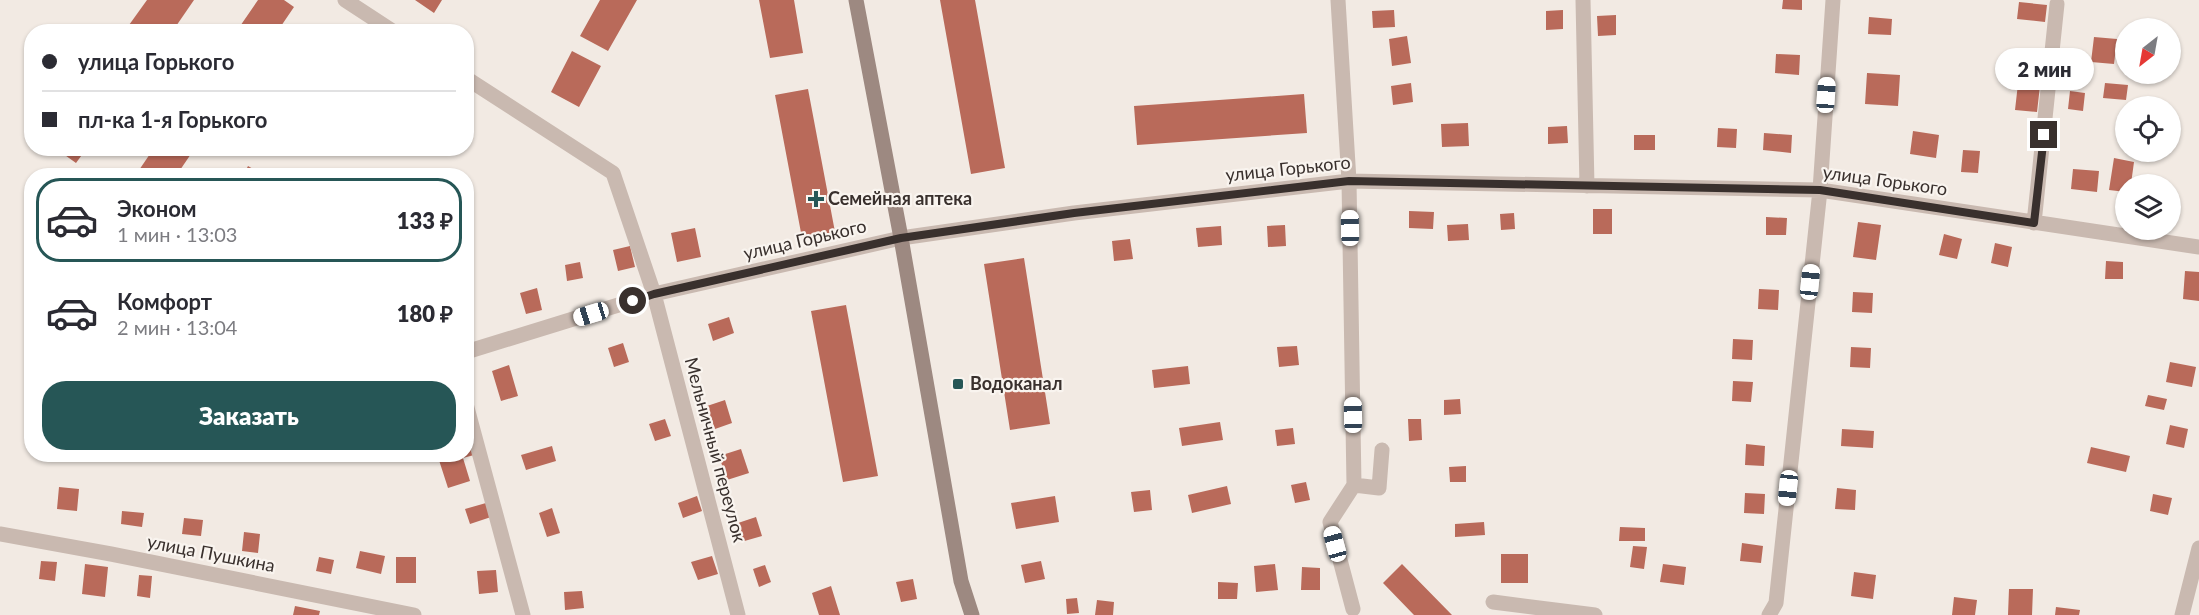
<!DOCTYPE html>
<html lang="ru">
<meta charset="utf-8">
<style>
body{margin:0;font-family:Lato,sans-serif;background:#f2f2f3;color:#2b2b33;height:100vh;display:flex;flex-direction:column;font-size:22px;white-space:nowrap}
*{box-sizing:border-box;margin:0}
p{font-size:20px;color:#7c7c81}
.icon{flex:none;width:33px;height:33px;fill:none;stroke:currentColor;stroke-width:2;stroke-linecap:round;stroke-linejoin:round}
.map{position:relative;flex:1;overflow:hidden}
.drawer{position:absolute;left:24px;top:168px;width:450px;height:294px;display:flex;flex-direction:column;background:#fff;border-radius:24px;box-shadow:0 2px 4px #0004}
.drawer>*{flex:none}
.hud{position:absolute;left:24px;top:24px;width:450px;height:132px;border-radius:24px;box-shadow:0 2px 4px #0004;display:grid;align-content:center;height:132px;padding:0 18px;background:#fff}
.needle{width:39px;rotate:211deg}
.controls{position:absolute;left:2115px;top:18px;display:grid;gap:12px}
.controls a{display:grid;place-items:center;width:66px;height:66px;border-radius:50%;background:#fff;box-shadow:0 2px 4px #0004;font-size:30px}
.end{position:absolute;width:27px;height:27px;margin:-14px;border:8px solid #39302d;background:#fff;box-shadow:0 0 0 3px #fff}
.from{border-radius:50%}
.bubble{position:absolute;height:42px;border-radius:21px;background:#fff;box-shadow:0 2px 4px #0004;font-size:20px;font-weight:800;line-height:42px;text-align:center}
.car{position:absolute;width:18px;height:36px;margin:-18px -9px;border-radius:8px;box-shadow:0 0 4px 2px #0007;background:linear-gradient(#fff 24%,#345 0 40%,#fff 0 76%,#345 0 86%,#fff 0)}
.hud b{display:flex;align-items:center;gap:21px;height:57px;font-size:22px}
.hud b+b{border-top:2px solid #e1e1e2}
.hud i{width:15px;height:15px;background:#2b2b33}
ul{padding:10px 0 0;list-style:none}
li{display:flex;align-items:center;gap:18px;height:84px;margin:0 12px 9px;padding:0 6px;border:3px solid transparent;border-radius:24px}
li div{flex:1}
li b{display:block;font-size:22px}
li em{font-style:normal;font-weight:800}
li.current{border-color:#265656}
li>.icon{width:54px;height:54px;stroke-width:1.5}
.button{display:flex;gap:12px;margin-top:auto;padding:12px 18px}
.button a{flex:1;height:69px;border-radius:24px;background:#265656;color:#fff;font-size:24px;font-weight:800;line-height:69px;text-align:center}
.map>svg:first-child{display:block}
.building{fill:#b96a5a}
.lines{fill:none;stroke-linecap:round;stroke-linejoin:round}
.street{stroke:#c9b9b0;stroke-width:15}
.secondary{stroke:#9d8981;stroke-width:15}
.route{stroke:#39302d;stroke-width:8}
.poi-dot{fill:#265656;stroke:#f9f4ef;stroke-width:2}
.labels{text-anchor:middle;stroke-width:4.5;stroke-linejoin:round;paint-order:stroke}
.street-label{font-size:18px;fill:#39302d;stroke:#f9f4ef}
.poi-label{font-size:18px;font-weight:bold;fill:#39302d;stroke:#f9f4ef;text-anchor:start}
</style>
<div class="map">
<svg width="2199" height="615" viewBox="0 0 2199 615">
<rect width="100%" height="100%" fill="#f2eae3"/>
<path class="building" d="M147 0H194L172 32H124Z
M258 0H284L294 7 277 32H236Z
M415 0H442L434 13Z
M600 0H637L608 51 580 36Z
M759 0H794L803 53 770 58Z
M940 0H975L1005 168 971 174Z
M1783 0H1802V10L1782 9Z
M2019 2 2047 5 2045 22 2017 19Z
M1394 10 1395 27 1373 28 1372 11Z
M1563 10V29L1546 30V11Z
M1616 15V35L1598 36 1597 16Z
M1869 17 1892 19 1891 35 1868 34Z
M1407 36 1411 63 1392 66 1389 39Z
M2094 37 2117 39 2114 64 2091 62Z
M572 51 601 66 579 107 551 92Z
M1776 54 1800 55 1799 75 1775 73Z
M1867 73 1900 75 1898 106 1865 104Z
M2019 75 2041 77 2037 112 2015 110Z
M1411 83 1413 102 1393 105 1391 86Z
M2105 83 2128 85 2126 100 2103 98Z
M808 89 835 232 802 238 775 95Z
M2070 91 2085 93 2083 111 2068 109Z
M1304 94 1307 133 1137 145 1134 106Z
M1468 123 1469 146 1442 147 1441 124Z
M1567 126 1568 143 1548 144V127Z
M1718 128 1737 129 1736 148 1717 147Z
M1913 131 1939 135 1936 158 1910 154Z
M1764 133 1792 135 1791 153 1763 150Z
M1634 135H1655V150H1634Z
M55 148H87L76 163Z
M154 148H195L176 176H135Z
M1963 150 1980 151 1978 173 1961 172Z
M2114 158 2134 162 2131 184H2126V192L2109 190Z
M248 166 265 176H243Z
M2073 169 2099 171 2097 192 2071 189Z
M1593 209H1612V234H1593Z
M1409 211 1434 212 1433 229 1409 228Z
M1514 213 1515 229 1501 230 1500 214Z
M1766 217 1787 218 1786 235H1766Z
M1858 222 1881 225 1876 260 1853 257Z
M1468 224 1469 240 1448 241 1447 225Z
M1285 225 1286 246 1268 247 1267 226Z
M1221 226 1222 245 1198 247 1196 228Z
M695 228 701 257 677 262 671 233Z
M1944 234 1962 239 1957 259 1939 255Z
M1130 239 1133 259 1114 261 1112 241Z
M1995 243 2012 247 2008 267 1991 263Z
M630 246 635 267 618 271 613 250Z
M1024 258 1050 424 1010 430 984 264Z
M2106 261 2123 262V279H2105Z
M580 262 583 278 567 281 565 265Z
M2185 271 2199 272V301L2183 299Z
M537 288 542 310 526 314 520 293Z
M1759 289 1779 290 1778 310 1758 309Z
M1853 292 1873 293 1872 313 1852 312Z
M846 305 878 476 843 482 811 311Z
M729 317 734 333 713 341 708 324Z
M1733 339 1753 340 1752 360 1732 359Z
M623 343 629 362 614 367 608 348Z
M1297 346 1299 365 1279 367 1277 347Z
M1851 347 1871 348 1870 368 1850 367Z
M2170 362 2196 367 2192 387 2166 382Z
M509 365 518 396 501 401 492 371Z
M1188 366 1190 384 1154 388 1152 370Z
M1733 381 1753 382 1751 402 1732 401Z
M2148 395 2167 399 2164 410 2145 406Z
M1460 399 1461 414 1444 415V400Z
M725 400 732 423 715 429 707 406Z
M665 419 671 436 655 441 649 424Z
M1408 419H1421L1422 440 1409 441Z
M1220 422 1223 440 1182 446 1179 428Z
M2170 425 2188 429 2184 448 2166 444Z
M1293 428 1295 444 1277 446 1275 430Z
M1842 429 1874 431 1873 448 1841 446Z
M469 438 474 455 463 458 470 481 448 488 437 454H466V439Z
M1746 444 1765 446 1764 466 1745 465Z
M552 446 556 461 526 470 521 455Z
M2091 447 2130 456 2126 472 2087 463Z
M741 449 749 473 727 480 719 456Z
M1466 466V482H1450L1449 467Z
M1306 482 1310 500 1295 503 1291 485Z
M1227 486 1231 504 1192 513 1188 495Z
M59 487 79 489 77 511 57 509Z
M1837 488 1856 490 1855 510 1835 509Z
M1150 490 1152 510 1134 512 1131 492Z
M1745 493 1765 494 1764 514 1744 513Z
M2153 494 2172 498 2168 515 2150 511Z
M697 496 702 511 683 518 678 503Z
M1055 496 1059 522 1016 529 1011 503Z
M486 503 491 517 470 524 465 509Z
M552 508 560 533 547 537 539 513Z
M122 511 144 513 142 527 121 524Z
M756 517 762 536 741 542 735 524Z
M184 518 203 520 201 536 182 534Z
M1484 522 1485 535 1455 537V524Z
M1620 527 1645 528V541H1619Z
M244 532 260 534 258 553 242 551Z
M1742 543 1763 546 1761 563 1740 561Z
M1633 546 1647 547 1644 569 1630 567Z
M360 551 385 556 381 574 356 568Z
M1501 554H1528V583H1501Z
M712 556 718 574 698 580 691 562Z
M319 557 334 560 331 574 316 571Z
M396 557H416V583H396Z
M41 561 57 562 55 581 39 579Z
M1041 561 1045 579 1025 583 1021 565Z
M85 564 108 567 105 597 82 594Z
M1275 564 1278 590 1256 592 1254 566Z
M1402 564 1452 615H1414L1383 583Z
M1663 564 1686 567 1684 585 1660 582Z
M765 565 771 582 759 587 753 569Z
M1302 567 1320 568V590H1301Z
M496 570 498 592 479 594 477 571Z
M1854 572 1876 575 1873 599 1851 596Z
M139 575 152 576 150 598 137 596Z
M913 579 917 599 901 602 896 582Z
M1218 582 1238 583 1237 599H1218Z
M831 586 840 615H819L812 593Z
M2009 589H2033L2032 615H2008Z
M582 591 584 608 565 610 564 592Z
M1954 597 1977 600 1975 615H1952Z
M1077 598 1079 613 1067 614 1066 599Z
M1097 600 1114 602 1113 615H1095Z
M295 606 320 611 319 615H293Z
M2056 607 2080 610 2079 615H2055Z"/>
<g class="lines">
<path class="street" d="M345 0 394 32
M1338 0 1349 181 1354 485
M1583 0 1587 186
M466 78 613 173 654 294 738 615
M2034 223 2057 4
M466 352 654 294 901 238 1074 213 1349 181 1820 190 2199 247
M466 404 523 615
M0 534 111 554 414 615
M1493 602 1595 615
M1353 609 1330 522 1354 485 1379 488 1382 450
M1769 615 1776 603 1820 190 1833 0
M2182 615 2199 548"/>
<path class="secondary" d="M856 0 901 238 961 581 972 615"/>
</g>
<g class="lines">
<path class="route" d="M633 301 654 294 901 238 1074 213 1349 181 1820 190 2034 223 2044 135"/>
</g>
<g class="poi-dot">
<path d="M813 190h6v6h6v6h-6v6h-6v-6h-6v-6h6z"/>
<rect x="952" y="378" width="12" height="12" rx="3"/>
</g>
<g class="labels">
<g class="street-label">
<text transform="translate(1288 169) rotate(-6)" y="6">улица Горького</text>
<text transform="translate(1885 181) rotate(8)" y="6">улица Горького</text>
<text transform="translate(805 240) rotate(-13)" y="6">улица Горького</text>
<text transform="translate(715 450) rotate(75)" y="6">Мельничный переулок</text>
<text transform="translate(211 554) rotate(11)" y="6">улица Пушкина</text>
</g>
<g class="poi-label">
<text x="828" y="205">Семейная аптека</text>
<text x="970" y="390">Водоканал</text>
</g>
</g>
</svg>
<div class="controls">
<a><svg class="needle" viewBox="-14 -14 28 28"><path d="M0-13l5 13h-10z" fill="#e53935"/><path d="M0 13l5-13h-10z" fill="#7c7c81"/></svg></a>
<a><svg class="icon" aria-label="locate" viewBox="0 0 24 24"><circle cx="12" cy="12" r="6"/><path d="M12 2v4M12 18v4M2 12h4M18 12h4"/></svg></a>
<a><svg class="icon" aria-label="layers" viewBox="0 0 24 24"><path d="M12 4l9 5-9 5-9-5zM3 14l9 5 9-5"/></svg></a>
</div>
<i class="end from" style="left:633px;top:301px"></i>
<i class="end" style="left:2044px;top:135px"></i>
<div class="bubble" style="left:1995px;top:48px;width:99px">2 мин</div>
<i class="car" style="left:1826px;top:95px;rotate:4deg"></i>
<i class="car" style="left:1350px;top:228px;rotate:359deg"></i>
<i class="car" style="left:1810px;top:282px;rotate:6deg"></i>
<i class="car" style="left:591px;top:314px;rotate:253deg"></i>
<i class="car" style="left:1353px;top:415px;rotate:359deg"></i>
<i class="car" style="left:1788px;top:488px;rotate:186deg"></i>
<i class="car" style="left:1335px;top:544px;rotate:345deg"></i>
<div class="hud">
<b><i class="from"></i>улица Горького</b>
<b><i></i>пл-ка 1-я Горького</b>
</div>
<section class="drawer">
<ul>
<li class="current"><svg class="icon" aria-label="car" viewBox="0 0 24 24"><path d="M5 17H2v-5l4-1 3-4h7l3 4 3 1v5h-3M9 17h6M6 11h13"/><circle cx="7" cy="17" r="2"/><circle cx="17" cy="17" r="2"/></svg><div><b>Эконом</b><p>1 мин · 13:03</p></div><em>133 ₽</em></li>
<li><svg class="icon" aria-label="car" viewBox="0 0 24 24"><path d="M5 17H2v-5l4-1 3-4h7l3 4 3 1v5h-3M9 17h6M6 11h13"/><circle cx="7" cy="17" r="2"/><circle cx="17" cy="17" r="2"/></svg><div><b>Комфорт</b><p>2 мин · 13:04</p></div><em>180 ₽</em></li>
</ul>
<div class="button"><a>Заказать</a></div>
</section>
</div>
